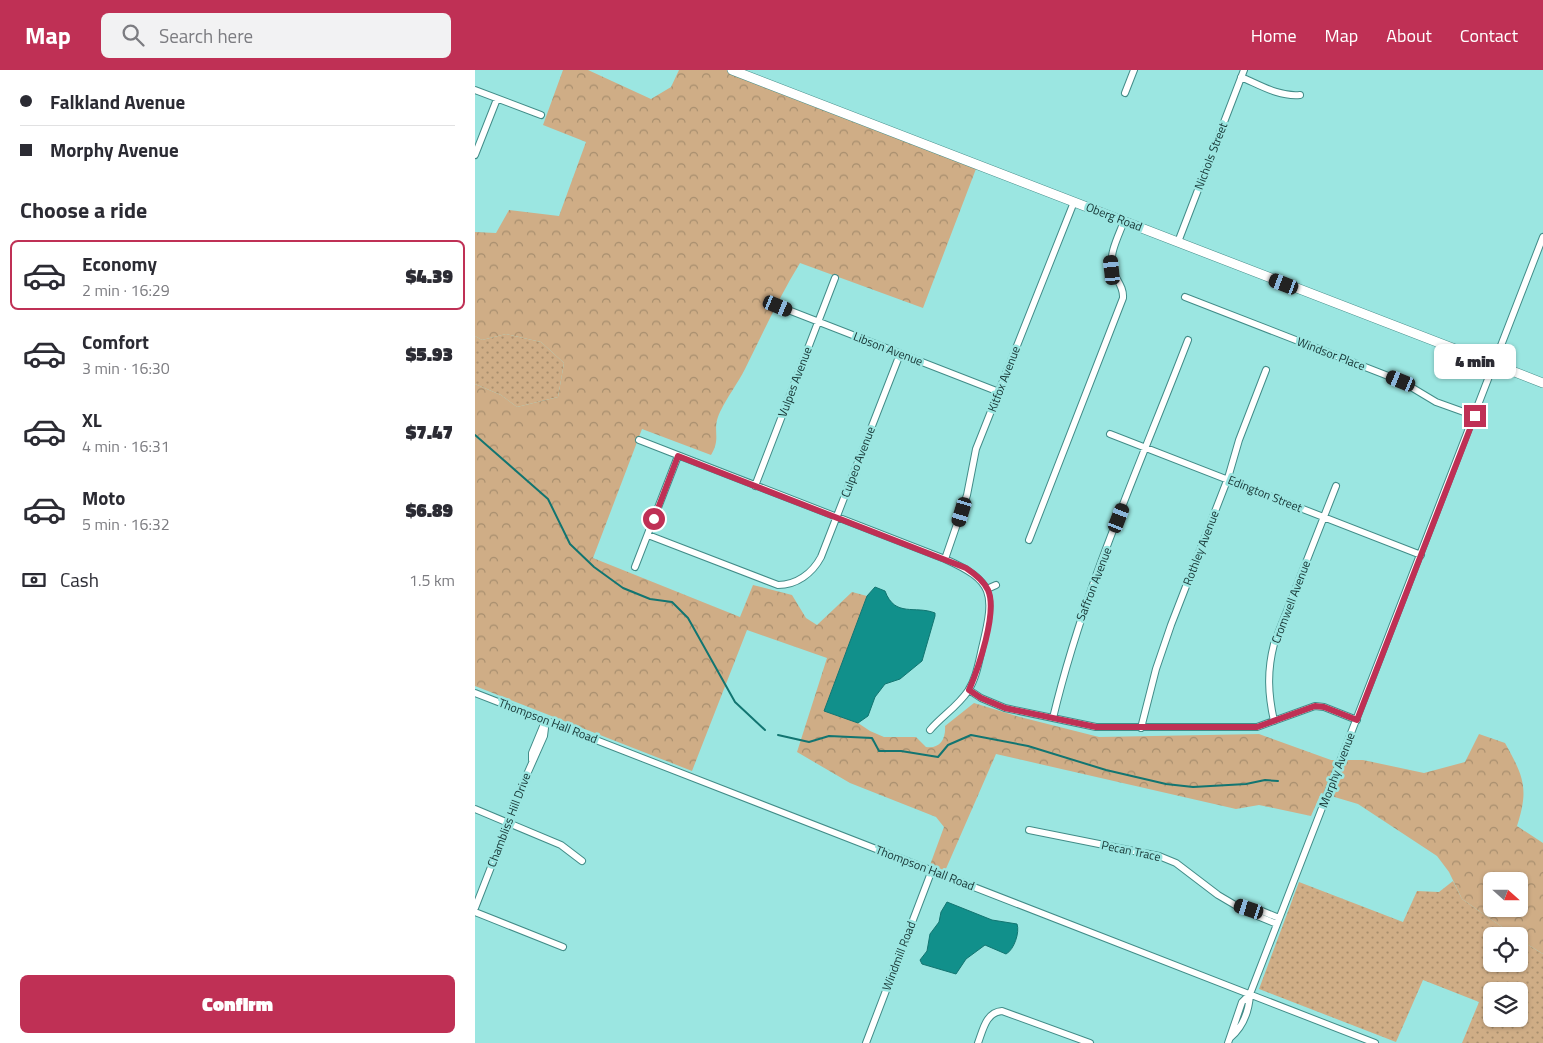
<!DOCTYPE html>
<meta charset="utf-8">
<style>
body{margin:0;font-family:"Titillium Web",sans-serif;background:#f2f2f3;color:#2b2b33;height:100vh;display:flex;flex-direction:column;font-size:19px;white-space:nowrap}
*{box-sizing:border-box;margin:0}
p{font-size:16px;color:#7c7c81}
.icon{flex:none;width:28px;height:28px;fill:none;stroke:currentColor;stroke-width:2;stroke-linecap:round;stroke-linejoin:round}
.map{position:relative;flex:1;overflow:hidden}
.sheet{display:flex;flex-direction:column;background:#fff;width:475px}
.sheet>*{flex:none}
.hud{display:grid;align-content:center;height:110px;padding:0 20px;background:#fff}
.needle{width:32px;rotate:111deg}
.controls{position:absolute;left:1008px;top:802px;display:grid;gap:10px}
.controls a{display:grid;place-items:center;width:45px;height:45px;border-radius:8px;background:#fff;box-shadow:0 1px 4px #0004;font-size:25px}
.end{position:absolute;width:22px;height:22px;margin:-11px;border:6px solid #bf3055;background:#fff;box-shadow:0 0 0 2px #fff}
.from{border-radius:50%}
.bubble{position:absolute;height:35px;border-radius:8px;background:#fff;box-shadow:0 1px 4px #0004;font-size:16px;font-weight:800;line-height:35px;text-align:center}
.car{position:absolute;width:15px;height:30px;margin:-15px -8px;border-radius:6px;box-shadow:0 0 4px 1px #0007;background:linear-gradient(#222 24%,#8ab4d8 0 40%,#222 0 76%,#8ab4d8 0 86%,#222 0)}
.hud b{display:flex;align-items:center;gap:18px;height:48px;font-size:19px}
.hud b+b{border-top:1px solid #e1e1e2}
.hud i{width:12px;height:12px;background:#2b2b33}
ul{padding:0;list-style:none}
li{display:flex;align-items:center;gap:15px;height:70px;margin:0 10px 8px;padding:0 10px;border:2px solid transparent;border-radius:8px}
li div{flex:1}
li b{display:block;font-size:19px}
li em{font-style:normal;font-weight:800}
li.selected{border-color:#bf3055}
li>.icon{width:45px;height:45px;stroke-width:1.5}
h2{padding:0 20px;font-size:22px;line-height:60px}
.pay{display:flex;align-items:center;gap:12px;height:55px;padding:0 20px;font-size:19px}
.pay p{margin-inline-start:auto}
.primary-button{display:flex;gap:10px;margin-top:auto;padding:10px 20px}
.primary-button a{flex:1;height:58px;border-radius:8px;background:#bf3055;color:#fff;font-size:20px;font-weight:800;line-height:58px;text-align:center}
header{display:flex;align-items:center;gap:30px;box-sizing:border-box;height:70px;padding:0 25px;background:#bf3055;color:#fff}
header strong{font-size:24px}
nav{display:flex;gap:28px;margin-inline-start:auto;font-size:18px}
.search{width:350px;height:45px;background:#f2f2f3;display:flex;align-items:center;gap:12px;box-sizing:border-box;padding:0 18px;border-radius:8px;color:#7c7c81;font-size:19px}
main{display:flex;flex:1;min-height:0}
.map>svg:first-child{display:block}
.grass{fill:url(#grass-dots);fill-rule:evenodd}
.forest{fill:url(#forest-crowns);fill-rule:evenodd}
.water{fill:#11908b;stroke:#127571}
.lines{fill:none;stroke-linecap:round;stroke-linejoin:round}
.stream{stroke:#127571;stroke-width:2}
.street-casing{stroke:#428c88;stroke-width:8}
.secondary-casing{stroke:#428c88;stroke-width:10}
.street{stroke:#fff;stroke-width:6}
.secondary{stroke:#fff;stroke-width:9}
.route{stroke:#bf3055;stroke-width:6}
.labels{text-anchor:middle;stroke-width:5;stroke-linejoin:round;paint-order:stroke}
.street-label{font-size:12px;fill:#163534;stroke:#9be6e1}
</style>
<header>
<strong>Map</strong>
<div class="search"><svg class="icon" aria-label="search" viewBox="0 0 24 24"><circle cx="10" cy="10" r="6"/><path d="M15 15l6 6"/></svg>Search here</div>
<nav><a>Home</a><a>Map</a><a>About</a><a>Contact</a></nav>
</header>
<main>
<section class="sheet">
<div class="hud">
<b><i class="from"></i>Falkland Avenue</b>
<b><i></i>Morphy Avenue</b>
</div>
<h2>Choose a ride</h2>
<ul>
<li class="selected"><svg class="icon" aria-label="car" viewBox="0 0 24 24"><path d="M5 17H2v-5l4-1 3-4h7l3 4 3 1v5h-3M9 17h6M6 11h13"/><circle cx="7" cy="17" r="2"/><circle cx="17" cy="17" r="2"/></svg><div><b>Economy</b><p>2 min · 16:29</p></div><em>$4.39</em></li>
<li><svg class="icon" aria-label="car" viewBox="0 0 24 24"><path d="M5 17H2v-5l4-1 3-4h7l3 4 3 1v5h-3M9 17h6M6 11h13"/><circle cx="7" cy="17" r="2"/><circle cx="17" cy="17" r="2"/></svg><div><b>Comfort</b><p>3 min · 16:30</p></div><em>$5.93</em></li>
<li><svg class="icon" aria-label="car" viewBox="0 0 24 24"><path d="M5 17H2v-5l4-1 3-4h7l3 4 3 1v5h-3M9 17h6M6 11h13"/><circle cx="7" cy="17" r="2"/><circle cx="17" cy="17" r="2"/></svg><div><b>XL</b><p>4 min · 16:31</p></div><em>$7.47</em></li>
<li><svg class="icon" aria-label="car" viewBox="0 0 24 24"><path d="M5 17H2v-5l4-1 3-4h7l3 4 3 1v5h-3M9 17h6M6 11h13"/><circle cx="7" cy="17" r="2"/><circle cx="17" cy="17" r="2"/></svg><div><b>Moto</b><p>5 min · 16:32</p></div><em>$6.89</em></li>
</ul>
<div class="pay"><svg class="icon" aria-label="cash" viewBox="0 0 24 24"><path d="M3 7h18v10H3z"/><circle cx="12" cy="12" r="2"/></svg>Cash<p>1.5 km</p></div>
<div class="primary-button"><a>Confirm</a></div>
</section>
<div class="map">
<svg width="1068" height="973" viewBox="0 0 1068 973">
<defs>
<pattern id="grass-dots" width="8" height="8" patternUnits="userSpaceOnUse" patternTransform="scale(1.25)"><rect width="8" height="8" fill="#cfad86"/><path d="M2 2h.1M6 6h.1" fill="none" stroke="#a78e6e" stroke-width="1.8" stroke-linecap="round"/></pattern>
<pattern id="forest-crowns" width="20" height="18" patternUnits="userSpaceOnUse" patternTransform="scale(1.25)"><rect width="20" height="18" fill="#cfad86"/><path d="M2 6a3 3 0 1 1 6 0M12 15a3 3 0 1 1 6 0" fill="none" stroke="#a78e6e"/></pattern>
</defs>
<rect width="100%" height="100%" fill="#9be6e1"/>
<path class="grass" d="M31 264 66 272 89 293 83 327 42 337 26 325 0 314V266L7 270Z
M978 811 987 829 1040 866H1016V894H1044V869L1068 884V973H987L1004 932 948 910 921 972 784 919 824 812 928 852 942 821 964 822ZM1016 921H1044V949H1016Z"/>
<path class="forest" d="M88 0H113L176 29 196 17 204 0H269L504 91 448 238 325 193C304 227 288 263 270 299 263 313 252 327 245 342 236 361 247 367 236 385L167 359 118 488 265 547 278 515 317 525 331 548 342 555 377 522 392 526 349 641 383 653 395 661 409 667H441L451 677C465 679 471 669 470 656L499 633 545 647 624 667 784 664 856 690H888L949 703 990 692 1004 664 1030 673C1049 707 1054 719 1042 756L1068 773V884L1044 869V866H1040L987 829 974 802 962 786 883 734 846 723 836 746 784 735 761 739 521 684 470 801 455 795 469 757 461 747 375 713 322 682 352 588 272 560 217 701 0 616V314L26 325 42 337 83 327 89 293 66 272 31 264 7 270 0 266V162L21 163 34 140 84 146 111 72 68 55ZM1016 811H1044V839H1016Z"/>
<path class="water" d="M400 517 410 521C420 548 440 535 460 543V546L447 591 425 609 410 614 400 627 393 646 383 653 349 641 392 526Z
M472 832 517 850 542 854C545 862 539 880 531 884L510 875 491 889 481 904 447 894 445 890 452 881 455 864 464 852 466 842Z"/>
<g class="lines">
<path class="stream" d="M0 365 73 429 95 474 119 497 148 518 175 529 197 532 213 548 260 632 290 660
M303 665 334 672 354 666 397 668 404 681H426L463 687 473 675 496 665 553 676 631 700 691 714 718 717 771 714 790 710 803 711"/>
<defs>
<path id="street" d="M766 7C785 15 804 27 825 25
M0 20 66 45
M650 23 659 0
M0 85 22 29
M703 172 769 0
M710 227 926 311 961 332 1000 346
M303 236 524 322
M635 364 946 485
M164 370 470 489C519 511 520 523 508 574 504 590 502 607 493 621 482 637 467 646 455 660
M280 416 360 208
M173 465 303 515C321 515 337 504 346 487L425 284
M554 470 648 228C649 216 640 209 637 198 634 183 644 165 649 151
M470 489 492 425 501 379 599 132
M160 497 203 386
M512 519 521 515
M494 620 506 628 530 638 621 657H782L840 636 849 637 882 650
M0 623 900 973
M578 648C609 518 665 395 713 270
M799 651C793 624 792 601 799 574L861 416
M666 658 681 599 696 555 753 408 764 370 791 300
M57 690V683L69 654
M0 739 86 775 107 791
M554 760 684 786 701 793 743 825 760 835 782 839 804 848
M0 838 53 702 69 666 71 650
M775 839 780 845 802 854
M0 842 88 877
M755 968C768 957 774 941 775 924L1068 167
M391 973 457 800
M503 973C508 960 511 942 527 941L615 973
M753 973 767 932 775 924"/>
<path id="secondary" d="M257 0 1068 313"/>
</defs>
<use href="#street" class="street-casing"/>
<use href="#secondary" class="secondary-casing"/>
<use href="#street" class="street"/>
<use href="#secondary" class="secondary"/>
</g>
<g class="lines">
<path class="route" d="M179 449 203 386 491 498C500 504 509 511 513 520 523 542 503 599 494 620L506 628 530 638 621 657H782L840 636 849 637 882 650 1000 346"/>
</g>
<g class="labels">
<g class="street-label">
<text transform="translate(736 86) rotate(-69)" y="4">Nichols Street</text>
<text transform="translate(639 147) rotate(21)" y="4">Oberg Road</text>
<text transform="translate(413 279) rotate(21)" y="4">Libson Avenue</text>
<text transform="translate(856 284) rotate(21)" y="4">Windsor Place</text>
<text transform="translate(529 309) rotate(-69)" y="4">Kitfox Avenue</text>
<text transform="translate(320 312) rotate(-69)" y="4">Vulpes Avenue</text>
<text transform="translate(383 392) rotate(-69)" y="4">Culpeo Avenue</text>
<text transform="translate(790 424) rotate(22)" y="4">Edington Street</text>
<text transform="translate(726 478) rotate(-69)" y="4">Rothley Avenue</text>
<text transform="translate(619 514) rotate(-69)" y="4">Saffron Avenue</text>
<text transform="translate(816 532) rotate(-69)" y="4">Cromwell Avenue</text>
<text transform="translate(73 651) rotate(21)" y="4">Thompson Hall Road</text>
<text transform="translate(862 700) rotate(-69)" y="4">Morphy Avenue</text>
<text transform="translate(34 750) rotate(-69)" y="4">Chambliss Hill Drive</text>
<text transform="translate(656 781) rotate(12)" y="4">Pecan Trace</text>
<text transform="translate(450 798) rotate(21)" y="4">Thompson Hall Road</text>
<text transform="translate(424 886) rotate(-69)" y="4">Windmill Road</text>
</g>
</g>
</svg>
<div class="controls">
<a><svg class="needle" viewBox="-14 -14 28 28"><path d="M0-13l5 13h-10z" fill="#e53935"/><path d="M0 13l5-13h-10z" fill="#7c7c81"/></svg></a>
<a><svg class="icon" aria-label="locate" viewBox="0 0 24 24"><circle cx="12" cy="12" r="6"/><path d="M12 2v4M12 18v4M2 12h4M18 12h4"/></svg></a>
<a><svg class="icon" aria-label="layers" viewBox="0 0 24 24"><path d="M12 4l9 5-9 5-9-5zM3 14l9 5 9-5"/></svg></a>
</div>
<i class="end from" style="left:179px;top:449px"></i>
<i class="end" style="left:1000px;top:346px"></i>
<div class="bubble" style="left:959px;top:274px;width:82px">4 min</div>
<i class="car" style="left:637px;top:200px;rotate:354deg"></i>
<i class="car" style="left:809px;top:214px;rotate:291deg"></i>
<i class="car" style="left:303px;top:236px;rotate:112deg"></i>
<i class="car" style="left:926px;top:311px;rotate:292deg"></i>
<i class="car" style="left:487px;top:442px;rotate:197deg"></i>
<i class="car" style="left:644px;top:448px;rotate:21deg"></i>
<i class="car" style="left:774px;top:839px;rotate:288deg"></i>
</div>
</main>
